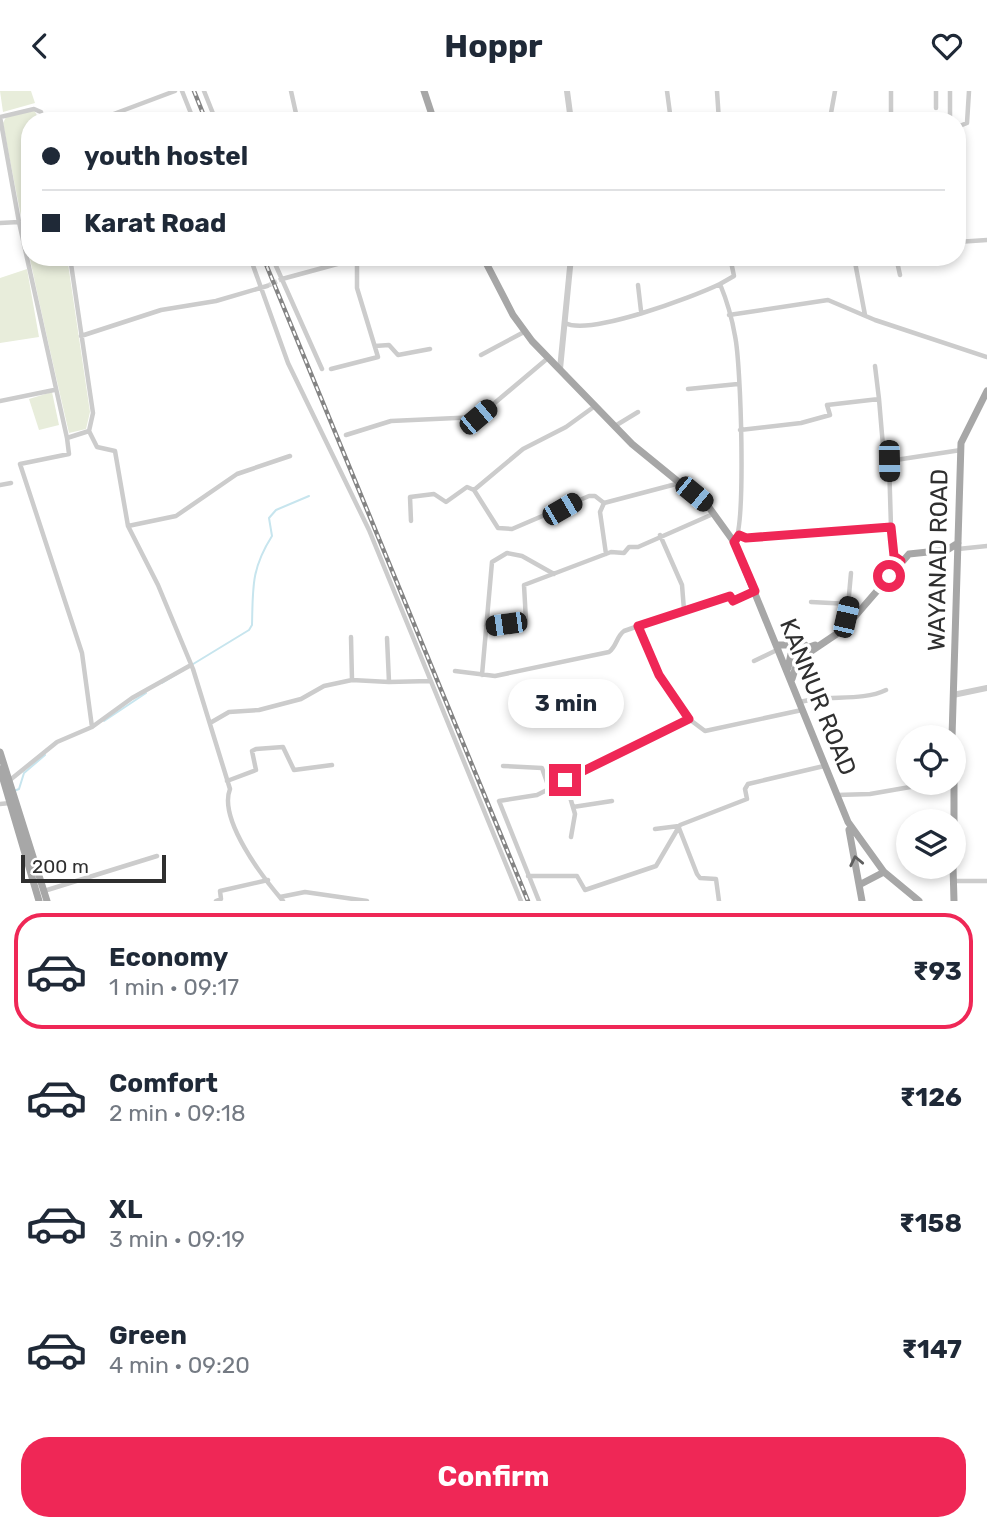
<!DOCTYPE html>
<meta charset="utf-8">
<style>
body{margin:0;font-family:Rubik,sans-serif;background:#f6f6f7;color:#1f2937;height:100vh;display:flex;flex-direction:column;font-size:26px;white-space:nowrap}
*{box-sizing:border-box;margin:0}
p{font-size:23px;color:#747a83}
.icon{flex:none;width:38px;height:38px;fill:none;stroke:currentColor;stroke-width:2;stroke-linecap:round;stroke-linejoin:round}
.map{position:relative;height:810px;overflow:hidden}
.sheet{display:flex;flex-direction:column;background:#fff;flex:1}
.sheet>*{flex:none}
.banner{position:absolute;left:21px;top:21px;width:945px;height:154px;border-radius:28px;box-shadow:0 4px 10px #0003;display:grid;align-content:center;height:154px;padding:0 21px;background:#fff}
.fabs{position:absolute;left:896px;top:634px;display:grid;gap:14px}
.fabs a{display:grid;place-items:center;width:70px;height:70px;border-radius:50%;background:#fff;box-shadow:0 4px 10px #0003;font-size:35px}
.scale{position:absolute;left:21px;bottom:18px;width:145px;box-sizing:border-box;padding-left:7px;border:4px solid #2f2f2f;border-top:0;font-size:19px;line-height:24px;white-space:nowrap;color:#2f2f2f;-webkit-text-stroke:5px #fff;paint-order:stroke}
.end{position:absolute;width:32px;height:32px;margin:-16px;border:9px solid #ef2756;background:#fff;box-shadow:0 0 0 4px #fff}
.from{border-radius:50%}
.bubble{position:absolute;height:49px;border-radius:24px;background:#fff;box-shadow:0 4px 10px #0003;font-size:23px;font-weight:700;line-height:49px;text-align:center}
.car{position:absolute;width:21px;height:42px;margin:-21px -10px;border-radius:9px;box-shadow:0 0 5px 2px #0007;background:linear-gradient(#222 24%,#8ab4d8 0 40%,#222 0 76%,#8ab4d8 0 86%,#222 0)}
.banner b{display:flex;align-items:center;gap:24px;height:66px;font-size:26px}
.banner b+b{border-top:2px solid #e0e1e3}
.banner i{width:18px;height:18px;background:#1f2937}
ul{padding:12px 0 0;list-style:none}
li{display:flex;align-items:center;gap:21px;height:116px;margin:0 14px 10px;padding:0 7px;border:4px solid transparent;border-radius:28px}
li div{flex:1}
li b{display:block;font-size:26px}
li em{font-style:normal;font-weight:700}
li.active{border-color:#ef2756}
li>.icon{width:63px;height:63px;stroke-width:1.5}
.button{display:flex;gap:14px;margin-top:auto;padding:14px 21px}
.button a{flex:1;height:80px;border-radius:28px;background:#ef2756;color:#fff;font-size:28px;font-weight:700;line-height:80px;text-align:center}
header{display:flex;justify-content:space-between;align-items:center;height:91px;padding:0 21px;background:#fff;font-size:32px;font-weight:700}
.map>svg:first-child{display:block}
.green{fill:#e8eddb}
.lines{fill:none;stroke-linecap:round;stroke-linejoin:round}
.stream{stroke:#c7e5ee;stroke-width:2}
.minor-tunnel{stroke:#d5d5d5;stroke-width:4.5;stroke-dasharray:4.5 2;stroke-linecap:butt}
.minor{stroke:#ccc;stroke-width:4.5}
.tertiary{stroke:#ccc;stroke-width:6}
.primary{stroke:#a7a7a7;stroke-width:7}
.rail-casing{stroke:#848484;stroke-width:4.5}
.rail{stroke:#fff;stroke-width:2;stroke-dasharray:5;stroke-linecap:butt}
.oneway{stroke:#5f5f5f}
.route{stroke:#ef2756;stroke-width:9}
.labels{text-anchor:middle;stroke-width:7;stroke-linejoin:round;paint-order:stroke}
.street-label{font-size:24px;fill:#2f2f2f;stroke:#fff}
</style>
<header><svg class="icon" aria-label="back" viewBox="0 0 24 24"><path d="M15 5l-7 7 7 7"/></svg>Hoppr<svg class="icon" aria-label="heart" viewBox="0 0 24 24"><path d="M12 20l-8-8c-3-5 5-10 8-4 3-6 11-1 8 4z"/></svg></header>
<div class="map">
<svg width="987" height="810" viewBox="0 0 987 810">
<rect width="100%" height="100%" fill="#fff"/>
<path class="green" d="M0 0H31L35 12 3 21Z
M34 19 40 30H30V166H67L90 321 86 338 69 342C45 239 22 136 3 32L6 26Z
M27 178 39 246 0 252V187Z
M52 301 59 334 39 339 29 308Z"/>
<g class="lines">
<path class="stream" d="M162 592 249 539 252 534C253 497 251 478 272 445L269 427 276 419 309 405
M104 630 146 602
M14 700 19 698 24 682 45 664"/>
<path class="minor-tunnel" d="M267 195 282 188"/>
<path class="minor" d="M182 0 194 30
M204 0 216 30
M291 0 297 27
M667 0 671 30
M717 0 719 30
M891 0V30
M936 0V17
M950 0V30
M831 22 835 0
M0 26 19 131 67 347 89 340 93 322 70 166
M0 26 34 18 41 21 43 30
M95 30 175 0
M534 30 571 25
M957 36 967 32 969 0
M0 132 19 131
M957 151 987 149
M250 166 288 272 369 439 521 810
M272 166 322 278
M730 166 734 185 720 193C727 210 732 227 735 245 741 272 746 433 735 450
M854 166 865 224
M896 166 900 184
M282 188 363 166
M638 194 641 220
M729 224 828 209 875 229 987 266
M565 232C590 245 693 206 720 193
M81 245 161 219 216 210 267 195
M375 255 389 254 398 264 430 258
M481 264 524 241
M875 275 879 308
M331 278 378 266 357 197V166
M688 298 738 293
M0 310 54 299
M615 335 638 321
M740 339 801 332 830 324 827 314 879 308 884 367 889 370
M89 340 97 356 115 360 128 435 158 494 193 578 230 698C218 728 263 787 283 810
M346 344 391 330 478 326 548 267
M67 347 69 363 20 373 82 562 92 636
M0 394 11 392
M474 399 523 358 566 336 595 315
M411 430 410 406 434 403 446 411 467 396 474 399 498 437 512 438 589 405H595L604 412
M128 435 176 425 237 383 290 365
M891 436 889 370 961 359
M660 444 682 494 684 519
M739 444 746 447 891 436 894 465 901 470
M958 458 987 455
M606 463 600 421 604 412 680 392
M811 511 850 513
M849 531 847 526 851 482
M486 535 526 530 524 494 611 461 624 462 629 456H638L713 423
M638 535 659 584 689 628
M351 546 352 589
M754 570 779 558
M455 580 495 585 609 561C617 555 616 546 624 540L716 508 730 505 733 510 754 501
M482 584 492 471 507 462 522 465 554 483
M389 591 430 590
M800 611C827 603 861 611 886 599
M210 632 229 621 259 619 301 608 324 595 352 589 389 591 387 547
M503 675 542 677 549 697
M10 689 57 651 92 636 132 607 191 574
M565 689 575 723 571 746
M227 690 256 679 252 660 256 658 283 656 294 679 332 674
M837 704 870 703 939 691
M0 713 10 712
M573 716 612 710
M679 737 697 783 700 787 716 788 719 810
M655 738 679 735
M528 785H577L585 799 656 775 680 734 747 708 745 698 748 693 824 675
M953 790H987
M44 800 157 765
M280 806 305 801 367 810
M216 810 221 808 220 800 268 789
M539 810 499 710 537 704 689 628 705 640 802 619"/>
<path class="tertiary" d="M567 0 571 30
M560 278 571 166
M953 604 987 597"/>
<path class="primary" d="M424 0 434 30
M483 166 513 224 532 250 632 353 708 415 734 451 848 731 884 781 919 810
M777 554H805
M788 577 791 563 815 554
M792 588 798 569 844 538 909 463 947 459 958 452
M952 646 961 352 987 300
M0 661 47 810
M0 678 39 810
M954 691V745
M849 739 862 810
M953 775 954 810
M861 793 884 781"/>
<defs>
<path id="rail" d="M194 0 206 30
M263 166 528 810"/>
</defs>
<use href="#rail" class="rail-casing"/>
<use href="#rail" class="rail"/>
</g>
<defs><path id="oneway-chevron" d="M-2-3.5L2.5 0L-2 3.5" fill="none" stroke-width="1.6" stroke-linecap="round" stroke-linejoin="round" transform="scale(1.75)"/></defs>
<use class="oneway" href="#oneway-chevron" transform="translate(856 770) rotate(-102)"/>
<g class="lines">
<path class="route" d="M565 689 689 628 659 584 638 535 730 505 733 510 755 500 734 451 739 444 746 447 891 436 894 465 901 470 889 485"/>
</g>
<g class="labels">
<g class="street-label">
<text transform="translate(938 469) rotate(-89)" y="8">WAYANAD ROAD</text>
<text transform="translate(818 606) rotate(68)" y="8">KANNUR ROAD</text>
</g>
</g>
</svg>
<div class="fabs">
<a><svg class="icon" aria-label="locate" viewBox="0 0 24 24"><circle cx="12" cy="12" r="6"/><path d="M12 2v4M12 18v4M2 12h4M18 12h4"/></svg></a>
<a><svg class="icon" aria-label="layers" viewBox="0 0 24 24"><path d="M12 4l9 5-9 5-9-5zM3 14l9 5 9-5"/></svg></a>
</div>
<div class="scale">200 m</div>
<i class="end from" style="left:889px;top:485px"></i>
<i class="end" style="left:565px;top:689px"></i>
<div class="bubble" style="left:508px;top:588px;width:116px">3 min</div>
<i class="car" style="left:478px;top:326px;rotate:50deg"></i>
<i class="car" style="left:889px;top:370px;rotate:179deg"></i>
<i class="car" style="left:694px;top:403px;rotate:129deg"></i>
<i class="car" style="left:562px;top:418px;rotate:60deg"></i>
<i class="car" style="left:846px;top:526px;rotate:13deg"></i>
<i class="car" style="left:506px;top:533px;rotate:262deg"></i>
<div class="banner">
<b><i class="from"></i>youth hostel</b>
<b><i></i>Karat Road</b>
</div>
</div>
<section class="sheet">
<ul>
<li class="active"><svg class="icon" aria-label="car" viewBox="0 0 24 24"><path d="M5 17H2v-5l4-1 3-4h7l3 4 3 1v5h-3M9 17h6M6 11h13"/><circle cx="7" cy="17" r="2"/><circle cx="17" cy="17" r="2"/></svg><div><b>Economy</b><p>1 min · 09:17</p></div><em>₹93</em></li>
<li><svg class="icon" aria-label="car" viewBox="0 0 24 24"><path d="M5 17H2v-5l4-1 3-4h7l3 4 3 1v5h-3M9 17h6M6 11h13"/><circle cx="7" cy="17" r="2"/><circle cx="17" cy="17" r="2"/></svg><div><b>Comfort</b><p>2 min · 09:18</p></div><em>₹126</em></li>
<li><svg class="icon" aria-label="car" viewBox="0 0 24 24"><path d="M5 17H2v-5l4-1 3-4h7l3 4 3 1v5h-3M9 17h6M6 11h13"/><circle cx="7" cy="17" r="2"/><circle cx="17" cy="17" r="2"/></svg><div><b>XL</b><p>3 min · 09:19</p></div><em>₹158</em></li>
<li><svg class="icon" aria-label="car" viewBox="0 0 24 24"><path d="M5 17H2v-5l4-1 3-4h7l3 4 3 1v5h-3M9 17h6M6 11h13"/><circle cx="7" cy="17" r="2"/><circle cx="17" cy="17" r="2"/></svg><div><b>Green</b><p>4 min · 09:20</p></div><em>₹147</em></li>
</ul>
<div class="button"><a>Confirm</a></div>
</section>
